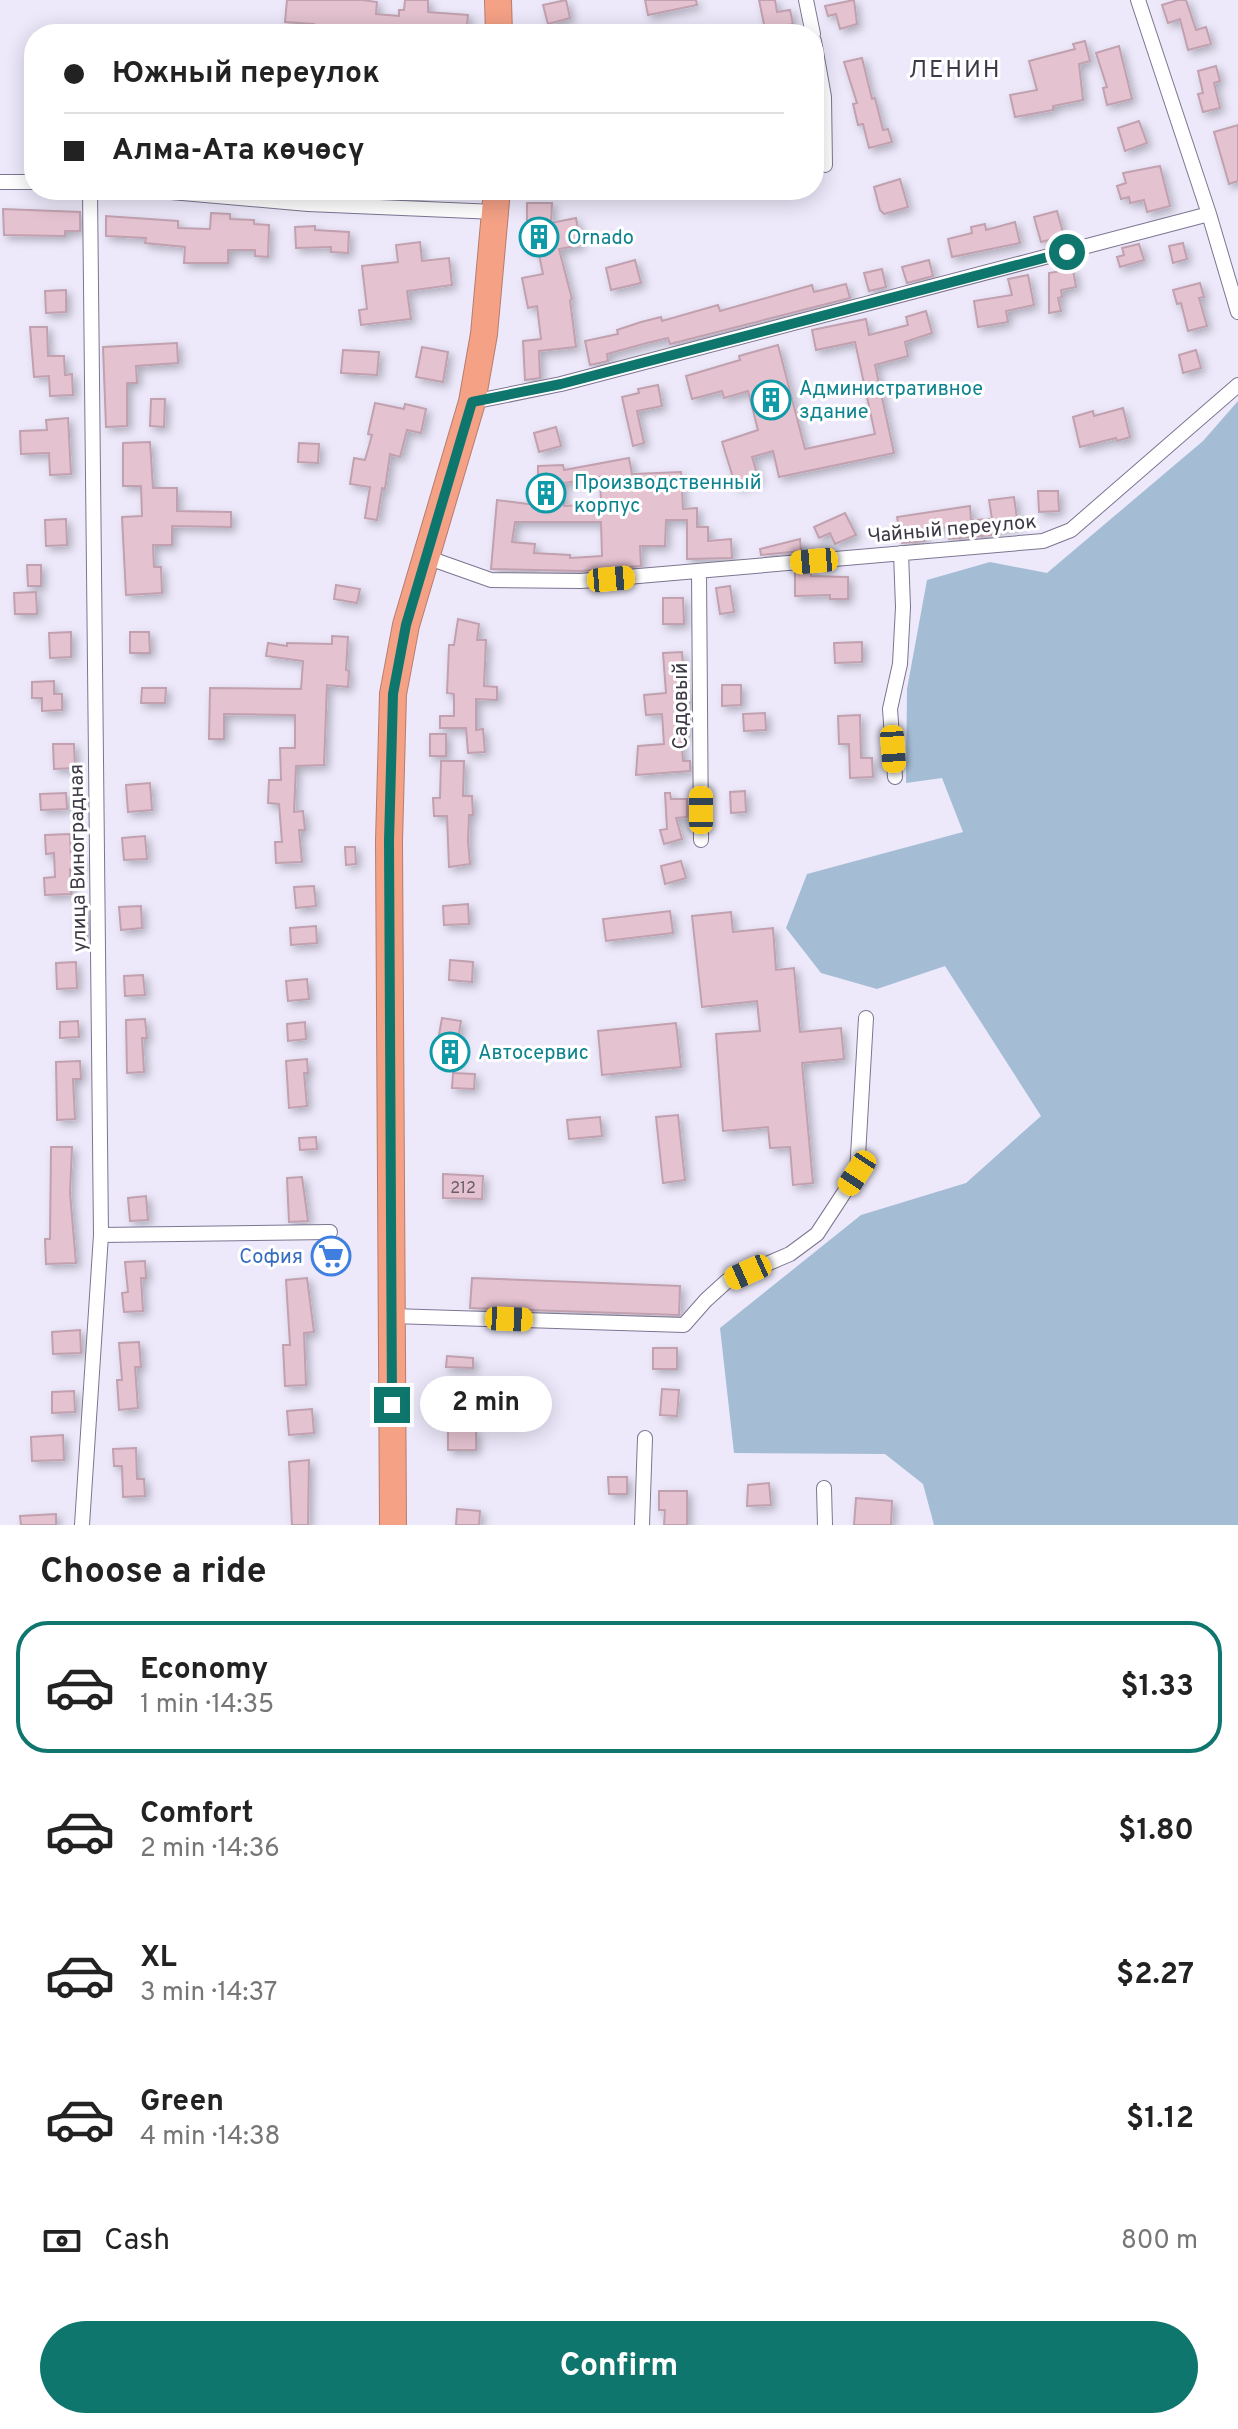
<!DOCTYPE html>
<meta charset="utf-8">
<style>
body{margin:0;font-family:Overpass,sans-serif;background:#f6f6f6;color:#222;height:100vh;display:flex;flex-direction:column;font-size:30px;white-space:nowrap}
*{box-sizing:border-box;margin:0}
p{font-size:26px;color:#767676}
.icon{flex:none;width:44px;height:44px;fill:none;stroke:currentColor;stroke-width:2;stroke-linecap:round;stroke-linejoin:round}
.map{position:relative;height:1525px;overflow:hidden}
.sheet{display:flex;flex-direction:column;background:#fff;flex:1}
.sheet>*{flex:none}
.hud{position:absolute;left:24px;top:24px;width:800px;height:176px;border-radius:32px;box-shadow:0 4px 20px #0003;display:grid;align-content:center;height:176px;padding:0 40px;background:#fff}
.end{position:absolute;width:36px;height:36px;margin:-18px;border:10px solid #0f766e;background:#fff;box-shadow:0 0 0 4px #fff}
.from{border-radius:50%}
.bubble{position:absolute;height:56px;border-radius:28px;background:#fff;box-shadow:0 4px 20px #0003;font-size:26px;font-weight:700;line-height:56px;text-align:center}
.car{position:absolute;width:24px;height:48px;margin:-24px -12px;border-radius:10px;box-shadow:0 0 6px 2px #0007;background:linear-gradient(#f5c518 24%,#345 0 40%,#f5c518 0 76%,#345 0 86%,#f5c518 0)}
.hud b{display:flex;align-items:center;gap:28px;height:76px;font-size:30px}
.hud b+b{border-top:2px solid #e0e0e0}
.hud i{width:20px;height:20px;background:#222}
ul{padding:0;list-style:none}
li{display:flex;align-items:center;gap:24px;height:132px;margin:0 16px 12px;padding:0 24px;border:4px solid transparent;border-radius:32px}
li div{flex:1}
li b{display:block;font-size:30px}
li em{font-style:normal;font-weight:700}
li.current{border-color:#0f766e}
li>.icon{width:72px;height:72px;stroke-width:1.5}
h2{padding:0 40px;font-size:36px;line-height:96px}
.pay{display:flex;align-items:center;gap:20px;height:88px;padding:0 40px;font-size:30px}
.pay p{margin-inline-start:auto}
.action{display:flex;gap:16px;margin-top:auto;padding:16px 40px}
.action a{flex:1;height:92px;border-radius:48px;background:#0f766e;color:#fff;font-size:32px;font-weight:700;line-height:92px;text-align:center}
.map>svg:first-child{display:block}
.water{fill:#a4bdd5}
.building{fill:#e4c2d0;stroke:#c1a1af;stroke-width:2;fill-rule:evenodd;filter:url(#shadow)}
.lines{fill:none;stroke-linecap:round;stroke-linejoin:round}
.street-casing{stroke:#7c7591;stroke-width:16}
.highway-casing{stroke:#b47d70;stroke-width:28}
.street{stroke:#fff;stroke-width:14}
.highway{stroke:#f4a186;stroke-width:26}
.route{stroke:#0f766e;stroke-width:10}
.labels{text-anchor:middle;stroke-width:6;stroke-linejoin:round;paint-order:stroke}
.number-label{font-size:16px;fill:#675c68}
.culture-label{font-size:20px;fill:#0d838f;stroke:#fff;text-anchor:start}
.street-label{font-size:20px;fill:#3d3a46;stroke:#fff}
.shop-label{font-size:20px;fill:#366cbe;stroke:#fff;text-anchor:end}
.quarter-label{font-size:24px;letter-spacing:2px;fill:#3d3a46;stroke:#fff}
</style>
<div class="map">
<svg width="1238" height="1525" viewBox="0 0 1238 1525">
<defs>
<filter id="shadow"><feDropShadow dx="4" dy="4" stdDeviation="4" flood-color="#0004"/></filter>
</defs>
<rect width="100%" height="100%" fill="#ede9fb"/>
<path class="water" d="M1238 401V1525H934L923 1484 885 1454 734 1453 720 1328 861 1215 966 1183 1041 1116 945 966 877 989 821 973 786 928 807 874 963 832 942 778 906 783 907 689 927 580 990 562 1047 573 1203 441Z"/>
<path class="building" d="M287 0H363L377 2 376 14 399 16V10H404L405 0H428V12L468 15 467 26 449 25V34H363V29L336 27 335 34H313L314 24 285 22Z
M566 0 570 18 548 24 543 5Z
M645 0H696L697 5 648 15Z
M759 0H775L777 12 790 10 793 24 783 26 785 34H766Z
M854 0 857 24 840 29 836 14 828 16 825 6Z
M1178 0H1186L1196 30 1206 27 1211 44 1188 50 1180 19 1168 23 1162 5Z
M1085 41 1090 61 1079 64 1083 100 1053 106V110L1015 117 1010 95 1037 90 1029 61 1075 49 1073 44Z
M1119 46 1132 99 1107 105 1103 88 1107 87 1096 53Z
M862 58 872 99 875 98 883 130 888 129 892 142 869 148 863 124 858 125 853 104 857 103 844 62Z
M1216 66 1220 81 1214 83 1220 108 1203 112 1198 94 1203 93 1198 71Z
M1139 121 1147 143 1125 151 1118 128Z
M1238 125V181L1229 184 1214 132Z
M1160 166 1170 206 1147 212 1144 200 1130 203 1129 197 1121 199 1117 186 1126 183 1123 173Z
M900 179 908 207 884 214 880 210 874 187Z
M361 190H420V199L361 196Z
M527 203H552L551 223 576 218 581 245 559 249 572 299 570 300 576 347 539 351 540 378 525 380 523 341 541 339 537 306 528 308 522 278 543 274 538 250H527Z
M3 209 80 212V231H65V236L4 235Z
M1057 211 1064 236 1041 242 1034 217Z
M211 213 230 214V219L254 220V224L269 225 268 257 255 256V250H228V263H184L185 247 145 243 146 238 106 236V216L178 221V228L210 229Z
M1015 222 1020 243 952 257 948 239 972 233 971 227 985 224 986 230Z
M315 226V230L349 232 348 253 331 252V247L296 248 295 227Z
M420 242 422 261 449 258 452 285 407 291 411 319 361 325 359 310 367 309 362 266 398 262 396 245Z
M1183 243 1187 259 1173 263 1169 246Z
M1139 244 1144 260 1120 267 1117 257 1124 255 1122 248Z
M635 260 641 283 611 290 606 268Z
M929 260 933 276 907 283 902 267Z
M882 269 886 287 869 291 864 273Z
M1073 269 1076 287 1061 290 1062 297 1058 298 1061 311 1049 313V273Z
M1028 275 1034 305 1006 311 1008 322 978 327 974 301 1012 295 1008 279Z
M1200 283 1204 297 1199 298 1207 326 1188 331 1181 303 1177 304 1173 290Z
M846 284 850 298 670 344 668 338 647 343 607 354 608 361 590 365 585 341 618 334 617 330 641 322 661 317 662 321 718 305 720 311 812 285 814 292Z
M66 290V312L46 313 45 291Z
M926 311 932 333 905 342 908 356 875 365 894 453 779 477 773 451 752 457 759 480 736 487 722 442 758 430 748 391 724 398 722 391 692 399 686 376 740 360 739 356 778 345 805 449 875 434 855 342 816 350 812 330 866 319 869 335 908 325 906 317Z
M30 327H47L48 356H64L65 375 72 374 73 395 50 396 49 376 34 377Z
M177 343 178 363 136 366 137 383H127V426L106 427 103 347Z
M422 347 448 352 443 382 416 377Z
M343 350 379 352 377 375 341 373Z
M1196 350 1201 368 1183 373 1179 355Z
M658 385 662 406 637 411 644 443 633 446 622 397 639 393 638 389Z
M151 399H165L164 427 150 426Z
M375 403 404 409 405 404 426 409 421 433 407 430 400 457 390 454 385 489 382 488 377 520 365 518 370 487 350 484 354 458 365 460 372 435 368 434Z
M1123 408 1130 437 1117 441 1116 438 1080 447 1073 417 1093 411 1094 416Z
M68 418 71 474 50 475 49 453 21 454 20 431 47 430 46 420Z
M556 427 561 446 539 452 534 433Z
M150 442 153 488H177V511L231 512V527L172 526V545H153L154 567H161L162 593 126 595 122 517 142 516 141 486H123V443Z
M299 443 319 444 318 463 298 462Z
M629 458 632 474 681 472 683 509 697 508V527H708V541L731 539 732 558 687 559V520H666L665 546H640L641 566 581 571 491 569 497 500 529 504V484H538V466L563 465 564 470ZM600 477 601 504 564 506V483ZM515 522H601L602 556 570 558V555L534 553 535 544 512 542Z
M1038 491H1058L1059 511 1039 512Z
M1014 497 1018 526 991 530V535L949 539 948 527 923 531 924 541 902 543 897 517 970 506 971 520 992 519 989 500Z
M845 513 856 535 835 544 830 533 819 538 814 527Z
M66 519 67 545 46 546 45 520Z
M800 539 801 551 761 555 760 549Z
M27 565H41V586H28Z
M811 571V576L848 577V599H830V595L795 596V572Z
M336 585 360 589 357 603 334 599Z
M730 586 734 612 720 614 716 588Z
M36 592 37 614H15L14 593Z
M663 598H683L684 624H663Z
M458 619 479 624 477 640H486L484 686 497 687V700L476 699V730L483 729 485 752 468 753 466 728H440V716H454V694L447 693 449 645H454Z
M71 632V657L50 658 49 633Z
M130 632H149L150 653H130Z
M332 636 348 637 346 670 349 671 348 687 327 685 324 765 296 766 294 812 303 811 305 830H299L302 862 276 863 275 842H282L279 804 268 803 269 780H281L280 748H295V715L224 714V739H209L210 688 301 689 303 661 266 656 268 643 287 646V643L332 644Z
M862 642V662L835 663 834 643Z
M682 652 685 692 688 691 689 705 685 706 687 735H681L683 761H690V771L636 775 638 746 664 744 662 714 646 715 644 695 666 693 663 653Z
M54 681V694H62V710L42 711V698H32V682Z
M722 685H741V705L722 706Z
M142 688H166L165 703H141Z
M765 713 766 730 744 731 743 714Z
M860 715 861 758H872L873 777 850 778 849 744H839L838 716Z
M430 734H446V756H430Z
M53 744H74L75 768 54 769Z
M441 761H464L463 796H472L473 815H469L468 841 470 864 449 867 447 816H434L433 798H440Z
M150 783 152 810 128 812 126 785Z
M745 791 746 812 731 813 730 792Z
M66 793 67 809 41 810 40 794Z
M665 793H670L671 799H687V817L676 818 682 839 664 844 660 830 667 829Z
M70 834 71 857H80L81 868 70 869 71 894 45 895 44 878 55 877 54 853 46 854 45 835Z
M145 836 147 859 124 860 122 838Z
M345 847H355L356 864 346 865Z
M681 861 686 878 665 884 661 866Z
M314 886 316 906 296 908 294 887Z
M468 904 469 924 444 925 443 906Z
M141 906 142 928 121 930 119 907Z
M74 910H86L87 936 75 937Z
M670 911 673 933 606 941 603 919Z
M731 912 733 932 773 928 776 970 794 968 800 1032 841 1028 844 1059 802 1063 813 1183 793 1185 790 1147 770 1148 768 1127 723 1131 716 1034 760 1031 757 1001 702 1007 692 916Z
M316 926 317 943 291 945 290 928Z
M450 960 473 962 472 982 449 980Z
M76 962 77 988 57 989 56 963Z
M143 975 145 995 125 996 124 976Z
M307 979 309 999 288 1001 286 981Z
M442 1018 461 1021 457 1045 461 1046 459 1062 439 1059 443 1035H439Z
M145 1019 147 1038H142L144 1072 127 1073 126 1020Z
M78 1021 79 1037 60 1038V1022Z
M305 1022 306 1039 288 1041 287 1024Z
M676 1023 681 1067 602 1075 598 1031Z
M307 1059 308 1073H304L307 1106 289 1108 286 1061Z
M80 1061 81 1079H73L75 1119 57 1120 56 1062Z
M453 1073 475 1074 474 1089 452 1088Z
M678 1115 685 1180 663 1183 656 1117Z
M600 1117 602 1136 569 1139 567 1120Z
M316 1137 317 1149 300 1150 299 1138Z
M51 1147H72L70 1193 76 1263 46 1264 45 1239H50Z
M443 1174 483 1176 482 1199 443 1198Z
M302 1177 308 1221 289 1222 287 1178Z
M146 1196 148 1220 130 1221 128 1198Z
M145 1261 146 1278H141L143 1311 124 1312 122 1293 128 1292 125 1262Z
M307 1278 314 1332 304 1333 306 1385 285 1386 283 1345H290L286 1280Z
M472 1278 680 1286 679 1315 470 1308Z
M80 1330 81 1353 53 1354 52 1332Z
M139 1342 141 1367H135L138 1408 119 1410 117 1380H122L119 1343Z
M653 1348H677V1369H653Z
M447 1356 473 1358V1368L446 1367Z
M662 1389 679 1390 677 1416 660 1415Z
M74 1391 75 1412 52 1413V1392Z
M445 1401 470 1402 469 1431H476V1450H448V1417H444Z
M312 1409 314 1433 289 1435 287 1411Z
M63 1435 64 1460 32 1461 31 1437Z
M136 1448 137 1479H144L145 1496 123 1497 122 1466H114L113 1449Z
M309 1460 308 1525H292L289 1462Z
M608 1477H627V1494H609Z
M769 1483 771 1505 747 1506 748 1485Z
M659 1491H687V1525H664L665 1510H659Z
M856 1498 892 1501 891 1525H854Z
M457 1509 480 1511 479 1525H456Z
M56 1514V1525H21L20 1516Z"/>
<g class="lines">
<defs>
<path id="street" d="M806 0 813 34
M1138 0 1209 214 1238 312
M814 41 824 97 825 165
M0 182H34
M148 190 308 204 496 212
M472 402 561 384 1209 214
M426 557 491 580 581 581 1043 541 1071 530 1238 385
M699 571 701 840
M895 777 890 709 900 664 903 607 901 553
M101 1235 330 1232
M392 1316 684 1325 706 1300 727 1281 790 1254 817 1234 857 1173 866 1018
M824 1488 825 1525
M82 1525 101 1235 90 190
M642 1525 645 1438"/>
<path id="highway" d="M498 0 499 34
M393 1525 389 841 393 694 406 625 472 402 484 334 497 190"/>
</defs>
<use href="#street" class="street-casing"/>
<use href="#highway" class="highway-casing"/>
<use href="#street" class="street"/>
<use href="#highway" class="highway"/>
</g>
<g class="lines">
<path class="route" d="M392 1405 389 841 393 694 406 625 472 402 561 384 1067 252"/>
</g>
<defs>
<symbol id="building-ring" viewBox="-11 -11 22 22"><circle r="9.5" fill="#fff" stroke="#0f9aa8" stroke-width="1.5"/><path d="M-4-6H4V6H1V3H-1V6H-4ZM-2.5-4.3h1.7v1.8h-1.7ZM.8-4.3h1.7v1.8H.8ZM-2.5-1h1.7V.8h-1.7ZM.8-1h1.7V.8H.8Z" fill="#0f9aa8"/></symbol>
<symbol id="supermarket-ring" viewBox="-11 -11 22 22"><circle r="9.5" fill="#fff" stroke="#3f7fe0" stroke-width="1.5"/><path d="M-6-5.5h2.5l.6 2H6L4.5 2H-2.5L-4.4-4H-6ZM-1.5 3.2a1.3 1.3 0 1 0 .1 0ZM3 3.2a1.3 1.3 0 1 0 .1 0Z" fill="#3f7fe0"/></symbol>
</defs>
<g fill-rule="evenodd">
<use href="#building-ring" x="517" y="215" width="44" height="44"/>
<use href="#building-ring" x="749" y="378" width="44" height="44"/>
<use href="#building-ring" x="524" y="471" width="44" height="44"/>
<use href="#building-ring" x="428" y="1030" width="44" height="44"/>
<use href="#supermarket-ring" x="309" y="1234" width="44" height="44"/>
</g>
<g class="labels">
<g class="number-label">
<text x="463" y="1193">212</text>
</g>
<g class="culture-label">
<text x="567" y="244">Ornado</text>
<text x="799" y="395">Административное<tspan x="799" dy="23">здание</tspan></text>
<text x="574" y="489">Производственный<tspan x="574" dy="23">корпус</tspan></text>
<text x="478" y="1059">Автосервис</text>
</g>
<g class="street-label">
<text transform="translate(952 528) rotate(-5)" y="7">Чайный переулок</text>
<text transform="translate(680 706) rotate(-90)" y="7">Садовый</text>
<text transform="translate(77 858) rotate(-91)" y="7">улица Виноградная</text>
</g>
<g class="shop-label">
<text x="303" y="1263">София</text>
</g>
<g class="quarter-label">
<text x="955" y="77">ЛЕНИН</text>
</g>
</g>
</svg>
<i class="end from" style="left:1067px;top:252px"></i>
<i class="end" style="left:392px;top:1405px"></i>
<div class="bubble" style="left:420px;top:1376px;width:132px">2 min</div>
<i class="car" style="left:814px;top:561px;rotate:265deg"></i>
<i class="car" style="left:611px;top:579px;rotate:85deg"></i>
<i class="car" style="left:893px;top:749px;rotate:176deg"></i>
<i class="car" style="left:701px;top:810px;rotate:0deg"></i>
<i class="car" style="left:857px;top:1173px;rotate:213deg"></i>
<i class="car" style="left:748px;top:1272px;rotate:246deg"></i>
<i class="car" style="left:509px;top:1319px;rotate:92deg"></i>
<div class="hud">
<b><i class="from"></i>Южный переулок</b>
<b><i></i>Алма-Ата көчөсү</b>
</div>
</div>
<section class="sheet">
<h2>Choose a ride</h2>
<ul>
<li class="current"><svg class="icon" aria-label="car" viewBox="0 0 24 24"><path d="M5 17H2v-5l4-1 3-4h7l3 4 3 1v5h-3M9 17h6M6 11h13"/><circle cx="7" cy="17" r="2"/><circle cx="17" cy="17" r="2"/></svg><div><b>Economy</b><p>1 min · 14:35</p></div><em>$1.33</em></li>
<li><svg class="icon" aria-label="car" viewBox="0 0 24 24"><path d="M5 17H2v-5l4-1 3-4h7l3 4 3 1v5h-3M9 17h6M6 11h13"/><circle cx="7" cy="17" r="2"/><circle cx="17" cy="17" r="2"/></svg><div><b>Comfort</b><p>2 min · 14:36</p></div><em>$1.80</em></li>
<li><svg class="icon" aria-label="car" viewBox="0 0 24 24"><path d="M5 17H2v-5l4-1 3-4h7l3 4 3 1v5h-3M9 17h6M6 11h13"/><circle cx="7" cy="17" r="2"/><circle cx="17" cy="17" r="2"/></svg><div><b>XL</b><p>3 min · 14:37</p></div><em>$2.27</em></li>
<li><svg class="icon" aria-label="car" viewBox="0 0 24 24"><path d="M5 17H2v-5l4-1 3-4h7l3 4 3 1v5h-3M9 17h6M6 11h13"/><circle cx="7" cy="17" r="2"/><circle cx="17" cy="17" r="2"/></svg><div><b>Green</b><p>4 min · 14:38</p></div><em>$1.12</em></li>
</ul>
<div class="pay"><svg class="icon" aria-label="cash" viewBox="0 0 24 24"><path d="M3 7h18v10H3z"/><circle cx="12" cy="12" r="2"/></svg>Cash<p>800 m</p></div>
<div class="action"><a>Confirm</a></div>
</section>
